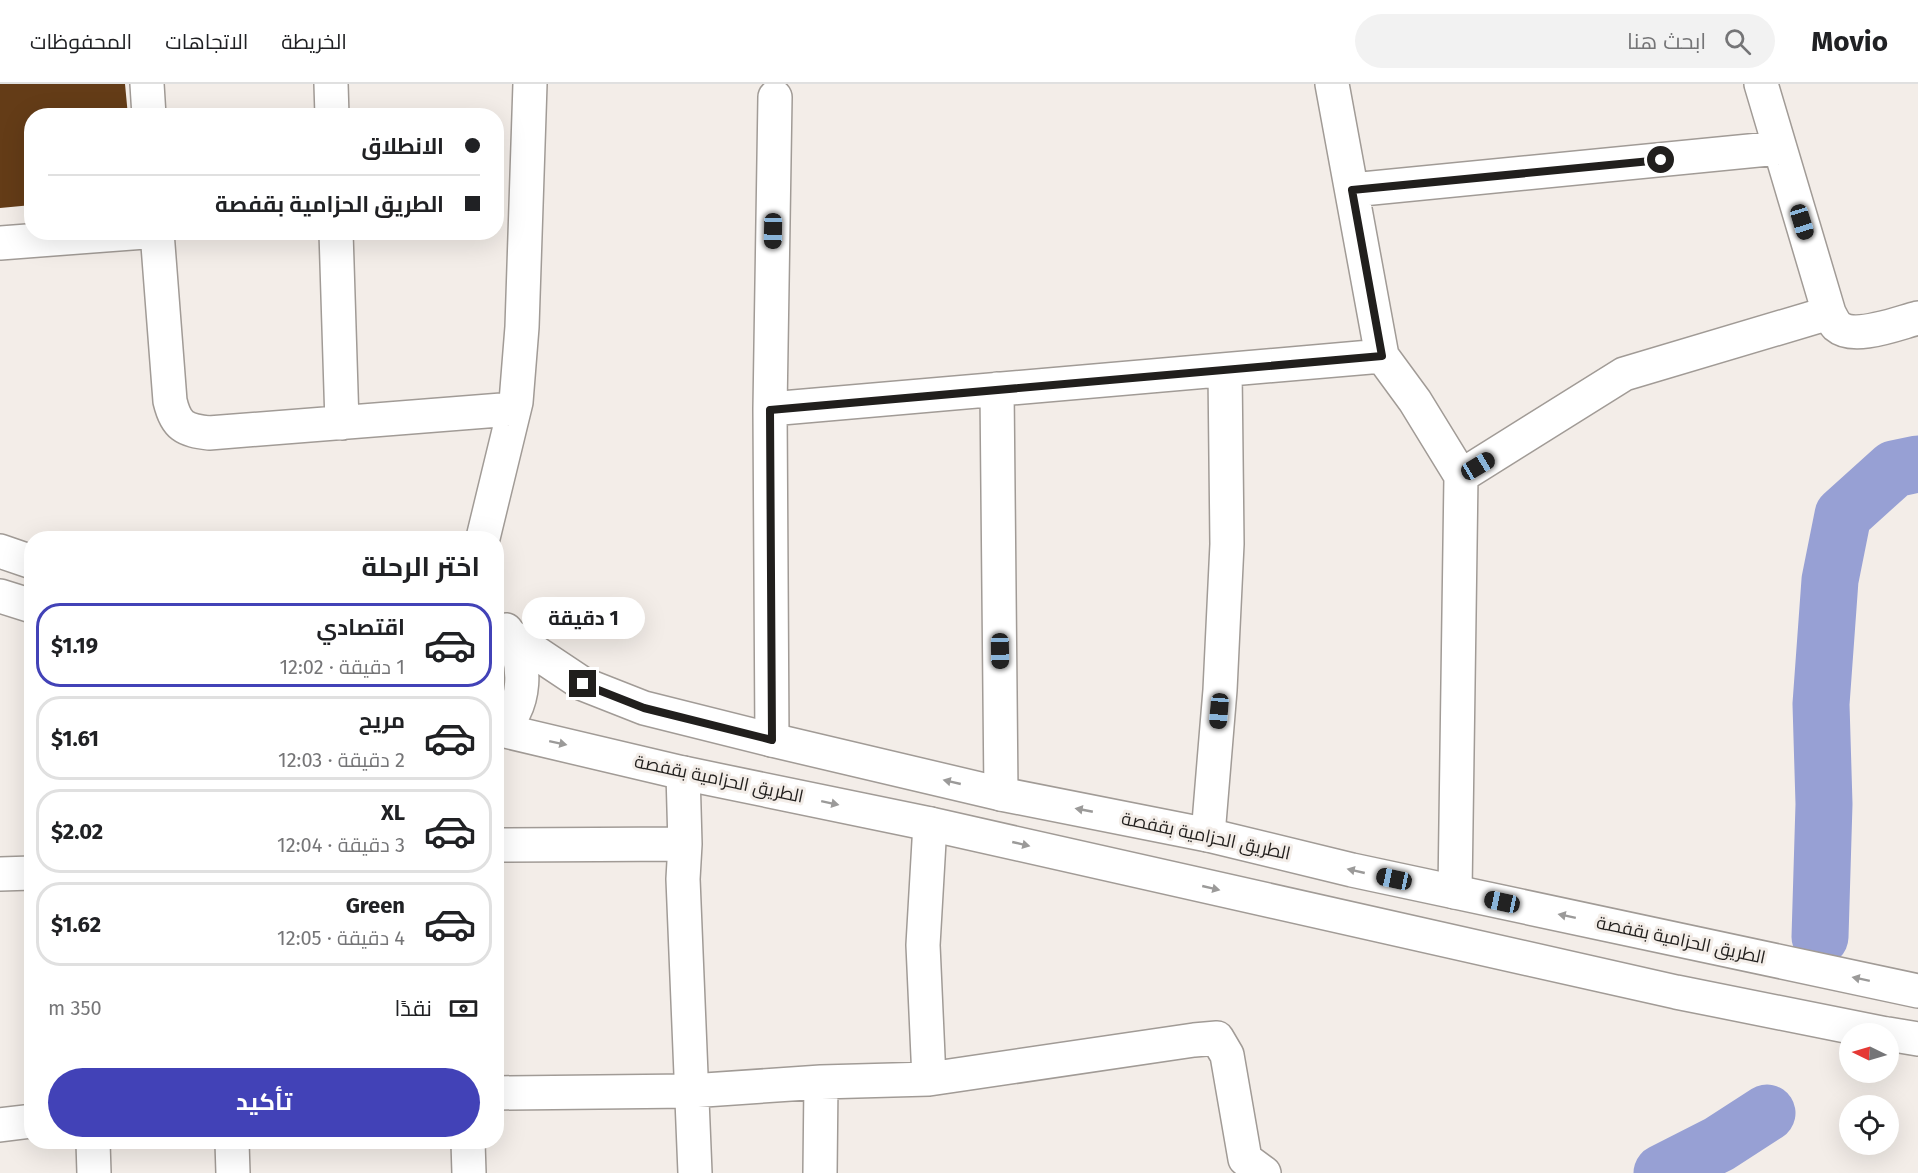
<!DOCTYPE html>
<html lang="ar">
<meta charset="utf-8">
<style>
body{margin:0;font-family:"Fira Sans",Cairo,sans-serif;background:#f2f2f2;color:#202124;direction:rtl;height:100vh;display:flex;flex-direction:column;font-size:22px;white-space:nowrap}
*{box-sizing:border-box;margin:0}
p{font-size:20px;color:#757577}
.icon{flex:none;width:33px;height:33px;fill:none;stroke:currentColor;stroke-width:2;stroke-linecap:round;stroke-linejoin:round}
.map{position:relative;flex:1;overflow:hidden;direction:ltr}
.details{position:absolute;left:24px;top:447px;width:480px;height:618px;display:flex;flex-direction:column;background:#fff;border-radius:24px;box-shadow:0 6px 24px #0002;direction:rtl}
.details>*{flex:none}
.banner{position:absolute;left:24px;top:24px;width:480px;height:132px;border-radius:24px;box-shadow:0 6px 24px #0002;direction:rtl;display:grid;align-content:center;height:132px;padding:0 24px;background:#fff}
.needle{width:39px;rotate:275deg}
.buttons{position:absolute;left:1839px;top:939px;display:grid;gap:12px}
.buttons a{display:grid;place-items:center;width:60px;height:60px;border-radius:50%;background:#fff;box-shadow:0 6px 24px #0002;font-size:30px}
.end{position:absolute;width:27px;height:27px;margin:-14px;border:8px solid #211f1d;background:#fff;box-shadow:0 0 0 3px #fff}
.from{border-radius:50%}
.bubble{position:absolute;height:42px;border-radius:21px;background:#fff;box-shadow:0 6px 24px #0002;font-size:20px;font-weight:700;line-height:42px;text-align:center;direction:rtl}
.car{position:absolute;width:18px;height:36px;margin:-18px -9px;border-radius:8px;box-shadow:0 0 4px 2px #0007;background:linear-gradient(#222 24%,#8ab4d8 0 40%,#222 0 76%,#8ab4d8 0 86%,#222 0)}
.banner b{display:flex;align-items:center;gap:21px;height:57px;font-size:22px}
.banner b+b{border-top:2px solid #e0e0e0}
.banner i{width:15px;height:15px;background:#202124}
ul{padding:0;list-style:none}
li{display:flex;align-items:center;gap:18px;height:84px;margin:0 12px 9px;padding:0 12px;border:3px solid #e0e0e0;border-radius:24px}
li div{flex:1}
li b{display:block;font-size:22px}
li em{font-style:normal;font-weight:700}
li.current{border-color:#4242b7}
li>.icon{width:54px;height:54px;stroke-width:1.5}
h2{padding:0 24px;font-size:27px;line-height:72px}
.pay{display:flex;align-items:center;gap:15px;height:66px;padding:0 24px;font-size:22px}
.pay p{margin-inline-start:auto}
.action{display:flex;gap:12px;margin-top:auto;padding:12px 24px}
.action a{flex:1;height:69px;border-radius:36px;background:#4242b7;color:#fff;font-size:24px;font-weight:700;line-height:69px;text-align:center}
header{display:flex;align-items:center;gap:36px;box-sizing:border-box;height:84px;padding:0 30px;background:#fff;border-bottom:2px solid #e0e0e0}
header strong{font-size:28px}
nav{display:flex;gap:33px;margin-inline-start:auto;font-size:21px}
.search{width:420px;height:54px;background:#f2f2f2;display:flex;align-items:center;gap:15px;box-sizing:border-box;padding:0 21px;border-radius:33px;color:#757577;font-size:22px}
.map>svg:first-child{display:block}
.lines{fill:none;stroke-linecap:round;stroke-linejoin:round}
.river{stroke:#97a0d4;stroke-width:57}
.building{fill:#643c17}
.minor-casing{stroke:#a19b96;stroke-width:36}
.primary-casing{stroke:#a19b96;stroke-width:36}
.minor{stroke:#fff;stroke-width:33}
.primary{stroke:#fff;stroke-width:33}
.oneway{fill:#9b9a99}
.route{stroke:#211f1d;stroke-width:8}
.labels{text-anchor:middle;stroke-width:6;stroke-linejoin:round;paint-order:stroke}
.street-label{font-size:18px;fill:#211f1d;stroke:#f3ede8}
</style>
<header>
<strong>Movio</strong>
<div class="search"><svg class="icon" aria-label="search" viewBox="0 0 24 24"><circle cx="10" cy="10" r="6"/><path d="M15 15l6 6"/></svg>ابحث هنا</div>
<nav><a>الخريطة</a><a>الاتجاهات</a><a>المحفوظات</a></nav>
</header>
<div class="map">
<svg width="1918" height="1089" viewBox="0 0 1918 1089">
<rect width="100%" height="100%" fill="#f3ede8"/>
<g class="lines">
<path class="river" d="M1820 853 1824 720 1821 620 1830 496 1843 431 1894 385 1918 380
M1662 1089 1719 1060 1767 1029"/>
</g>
<path class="building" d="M0 0H125L128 32H32V121L0 124Z"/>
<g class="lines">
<defs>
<path id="minor" d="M147 0 149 32
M331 0 332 32
M1332 0 1382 272
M1761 0 1829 229C1831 233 1834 239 1837 242 1854 257 1898 239 1918 234
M1352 106 1780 64
M157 148 170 317C176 342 184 346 209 349L514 325
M336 148 342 339
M0 159 145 148
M997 305 1001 710
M770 325 1382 272 1415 317 1461 392 1624 290 1829 229
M483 454 516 318 522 243 530 0
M772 656 770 325 775 13
M683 689 685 760
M1208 751 1220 606 1227 460 1225 286
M496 761 685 760 683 795 695 1089
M0 790 32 789
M1455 808 1461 392
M929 995 923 861 930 740
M496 1009 690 1007 821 998 929 995 1194 956 1217 954 1227 971 1245 1075 1264 1089
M0 1041 32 1037
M93 1058 94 1089
M232 1058 233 1089
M468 1058 469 1089
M820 1089 821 998"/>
<path id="primary" d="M0 467 32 478
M0 512 32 522
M511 552 583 600 644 624 772 656 1001 710 1208 751 1352 786 1918 907
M501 646 683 689 930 740 1676 908 1886 950
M496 649C528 627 529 574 506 546
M1888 950 1918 955"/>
</defs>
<use href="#minor" class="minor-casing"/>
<use href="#primary" class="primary-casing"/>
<use href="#minor" class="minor"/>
<use href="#primary" class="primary"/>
</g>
<defs><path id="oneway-solid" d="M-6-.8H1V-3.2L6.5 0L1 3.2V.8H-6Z" transform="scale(1.5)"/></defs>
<g class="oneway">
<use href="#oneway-solid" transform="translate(558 659) rotate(12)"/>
<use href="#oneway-solid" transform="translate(952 698) rotate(-167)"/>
<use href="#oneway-solid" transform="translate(830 719) rotate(12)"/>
<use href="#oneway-solid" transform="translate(1084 726) rotate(-169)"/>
<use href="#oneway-solid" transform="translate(1021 760) rotate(13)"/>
<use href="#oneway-solid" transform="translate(1356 787) rotate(-167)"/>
<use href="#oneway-solid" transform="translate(1211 804) rotate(13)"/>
<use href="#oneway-solid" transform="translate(1567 832) rotate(-168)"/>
<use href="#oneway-solid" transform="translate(1861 895) rotate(-168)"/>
</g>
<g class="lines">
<path class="route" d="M583 600 644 624 772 656 770 326 1382 272 1352 106 1661 76"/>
</g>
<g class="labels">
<g class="street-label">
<text transform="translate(719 695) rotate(12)" y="6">الطريق الحزامية بقفصة</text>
<text transform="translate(1206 752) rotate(12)" y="6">الطريق الحزامية بقفصة</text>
<text transform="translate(1681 856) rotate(12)" y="6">الطريق الحزامية بقفصة</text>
</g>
</g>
</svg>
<div class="buttons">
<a><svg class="needle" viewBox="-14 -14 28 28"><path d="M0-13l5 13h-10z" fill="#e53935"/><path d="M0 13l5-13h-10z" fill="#757577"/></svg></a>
<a><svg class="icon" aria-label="locate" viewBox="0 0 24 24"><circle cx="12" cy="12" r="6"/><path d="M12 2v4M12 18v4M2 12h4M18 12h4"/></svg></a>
</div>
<i class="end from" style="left:1661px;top:76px"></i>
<i class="end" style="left:583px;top:600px"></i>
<div class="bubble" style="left:522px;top:513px;width:123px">1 دقيقة</div>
<i class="car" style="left:1802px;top:138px;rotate:163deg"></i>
<i class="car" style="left:773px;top:147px;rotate:181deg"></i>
<i class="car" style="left:1478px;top:382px;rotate:59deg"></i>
<i class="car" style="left:1000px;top:567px;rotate:179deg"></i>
<i class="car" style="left:1219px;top:627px;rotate:185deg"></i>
<i class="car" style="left:1394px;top:795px;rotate:282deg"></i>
<i class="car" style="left:1502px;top:818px;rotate:282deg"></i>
<div class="banner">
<b><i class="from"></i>الانطلاق</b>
<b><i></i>الطريق الحزامية بقفصة</b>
</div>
<section class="details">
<h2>اختر الرحلة</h2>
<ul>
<li class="current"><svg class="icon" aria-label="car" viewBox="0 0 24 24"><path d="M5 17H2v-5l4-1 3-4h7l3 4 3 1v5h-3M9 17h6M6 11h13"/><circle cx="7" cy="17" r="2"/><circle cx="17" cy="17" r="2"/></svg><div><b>اقتصادي</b><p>1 دقيقة · 12:02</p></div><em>$1.19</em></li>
<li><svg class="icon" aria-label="car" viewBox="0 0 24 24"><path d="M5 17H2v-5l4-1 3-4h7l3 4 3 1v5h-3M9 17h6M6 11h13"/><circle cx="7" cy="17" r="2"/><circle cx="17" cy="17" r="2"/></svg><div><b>مريح</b><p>2 دقيقة · 12:03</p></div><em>$1.61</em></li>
<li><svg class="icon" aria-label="car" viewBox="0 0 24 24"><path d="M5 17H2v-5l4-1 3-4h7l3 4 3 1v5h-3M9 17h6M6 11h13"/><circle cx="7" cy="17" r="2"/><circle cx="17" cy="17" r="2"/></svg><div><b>XL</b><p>3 دقيقة · 12:04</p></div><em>$2.02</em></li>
<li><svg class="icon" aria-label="car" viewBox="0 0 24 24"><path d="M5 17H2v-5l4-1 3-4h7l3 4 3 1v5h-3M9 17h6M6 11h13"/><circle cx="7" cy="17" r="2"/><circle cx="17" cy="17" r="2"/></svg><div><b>Green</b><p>4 دقيقة · 12:05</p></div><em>$1.62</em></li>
</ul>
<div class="pay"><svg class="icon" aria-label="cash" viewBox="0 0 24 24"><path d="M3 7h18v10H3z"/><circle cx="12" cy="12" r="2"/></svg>نقدًا<p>350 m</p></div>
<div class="action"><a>تأكيد</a></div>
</section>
</div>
